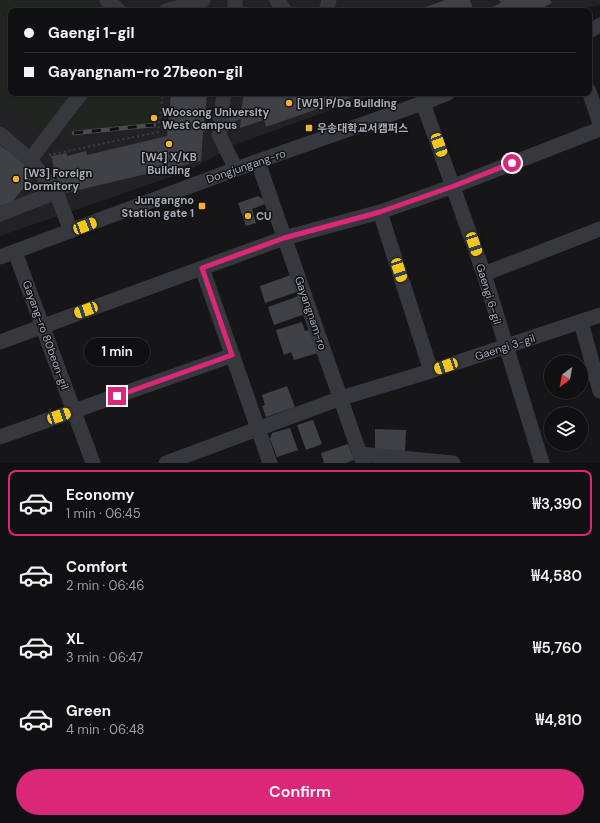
<!DOCTYPE html>
<meta charset="utf-8">
<style>
body{margin:0;font-family:"DM Sans","Noto Sans KR",sans-serif;background:#19191b;color:#f1f3f6;height:100vh;display:flex;flex-direction:column;font-size:15px;white-space:nowrap}
*{box-sizing:border-box;margin:0}
p{font-size:13px;color:#9c9d9f}
.icon{flex:none;width:22px;height:22px;fill:none;stroke:currentColor;stroke-width:2;stroke-linecap:round;stroke-linejoin:round}
.map{position:relative;height:463px;overflow:hidden}
.drawer{display:flex;flex-direction:column;background:#101012;flex:1}
.drawer>*{flex:none}
.hud{position:absolute;left:8px;top:8px;width:584px;height:88px;border-radius:8px;box-shadow:0 1px 3px #0004,0 0 0 1px #303032;display:grid;align-content:center;height:88px;padding:0 16px;background:#101012}
.needle{width:26px;rotate:212deg}
.fabs{position:absolute;left:544px;top:355px;display:grid;gap:8px}
.fabs a{display:grid;place-items:center;width:44px;height:44px;border-radius:50%;background:#101012;box-shadow:0 1px 3px #0004,0 0 0 1px #303032;font-size:20px}
.end{position:absolute;width:18px;height:18px;margin:-9px;border:5px solid #db2777;background:#fff;box-shadow:0 0 0 2px #fff}
.from{border-radius:50%}
.bubble{position:absolute;height:28px;border-radius:14px;background:#101012;box-shadow:0 1px 3px #0004,0 0 0 1px #303032;font-size:13px;font-weight:600;line-height:28px;text-align:center}
.car{position:absolute;width:12px;height:24px;margin:-12px -6px;border-radius:5px;box-shadow:0 0 3px 1px #0007;background:linear-gradient(#f5c518 24%,#345 0 40%,#f5c518 0 76%,#345 0 86%,#f5c518 0)}
.hud b{display:flex;align-items:center;gap:14px;height:38px;font-size:15px}
.hud b+b{border-top:1px solid #303032}
.hud i{width:10px;height:10px;background:#f1f3f6}
ul{padding:7px 0 0;list-style:none}
li{display:flex;align-items:center;gap:12px;height:66px;margin:0 8px 6px;padding:0 8px;border:2px solid transparent;border-radius:8px}
li div{flex:1}
li b{display:block;font-size:15px}
li em{font-style:normal;font-weight:600}
li.current{border-color:#db2777}
li>.icon{width:36px;height:36px;stroke-width:1.5}
.button{display:flex;gap:8px;margin-top:auto;padding:8px 16px}
.button a{flex:1;height:46px;border-radius:24px;background:#db2777;color:#fff;font-size:16px;font-weight:600;line-height:46px;text-align:center}
.map>svg:first-child{display:block}
.built{fill:#222225}
.green{fill:#1e261f}
.building{fill:#404145}
.lines{fill:none;stroke-linecap:round;stroke-linejoin:round}
.path{stroke:#3d3f44;stroke-width:2;stroke-dasharray:2 3;stroke-linecap:butt}
.minor{stroke:#37383d;stroke-width:15}
.rail-casing{stroke:#4a4c52;stroke-width:4.5}
.rail{stroke:#111113;stroke-width:3;stroke-dasharray:9;stroke-linecap:butt}
.route{stroke:#db2777;stroke-width:5}
.poi-dot{fill:#f2b134;stroke:#111113;stroke-width:1.5}
.labels{text-anchor:middle;stroke-width:3;stroke-linejoin:round;paint-order:stroke}
.poi-label{font-size:11px;font-weight:bold;fill:#a8adb8;stroke:#111113;text-anchor:start}
.street-label{font-size:11px;fill:#a8adb8;stroke:#111113}
</style>
<div class="map">
<svg width="600" height="463" viewBox="0 0 600 463">
<rect width="100%" height="100%" fill="#161618"/>
<path class="built" d="M0 0H600V5L567 11H11V93H378L237 144 188 171 0 236Z"/>
<path class="green" d="M0 0H101L114 11H11V93H78L48 133 0 96Z
M92 93H159L156 127 73 137 66 134Z"/>
<path class="building" d="M445 0H470L474 11H415Z
M499 0H550L552 3 536 11H484L501 3Z
M171 93H207L204 125 241 113 244 93H363L266 127 264 120 240 128 241 119 203 132 201 161 66 193 64 185 59 186 51 156 67 153V156L86 151 87 155 167 136Z
M0 145 36 173 12 202 0 206Z
M258 196 264 200 265 204 252 209 256 223 246 226 238 203Z
M291 275 297 292 265 303 260 286Z
M299 296 305 314 274 325 268 307Z
M302 322 305 331 310 330 318 353 294 360 291 352 284 355 276 330Z
M287 386 295 407 266 417 262 406 265 405 262 395Z
M313 420 322 444 306 450 297 425Z
M290 428 298 450 277 457 270 439 272 433Z
M375 429 406 430 405 451 375 450Z
M348 444 354 460 346 463H324L321 453Z"/>
<g class="lines">
<path class="path" d="M49 155 158 132 163 93"/>
<path class="minor" d="M107 0 119 11
M235 0V11
M277 0 285 11
M166 11 203 0
M326 11 329 0
M589 31 600 25
M589 91 600 124
M224 93 219 135 236 169
M423 103 484 274 542 463
M0 134 30 160 56 192 71 231
M30 160 81 93
M258 162 363 463
M380 212 431 371
M0 214 56 192
M15 252 93 463
M0 257 236 169 423 103 448 93
M202 268 270 463
M484 274 600 229
M581 322 600 391
M0 342 284 238 380 212 454 186 600 129
M0 437 233 355
M360 454 453 463
M166 463 341 398 431 371 600 315"/>
<defs>
<path id="rail" d="M74 133 154 125"/>
</defs>
<use href="#rail" class="rail-casing"/>
<use href="#rail" class="rail"/>
</g>
<g class="lines">
<path class="route" d="M117 396 232 355 202 268 284 238 380 212 454 186 512 163"/>
</g>
<g class="poi-dot">
<circle cx="289" cy="103" r="4"/>
<circle cx="154" cy="118" r="4"/>
<rect x="305" y="124" width="8" height="8" rx="2"/>
<circle cx="169" cy="144" r="4"/>
<circle cx="16" cy="179" r="4"/>
<rect x="198" y="202" width="8" height="8" rx="2"/>
<circle cx="248" cy="216" r="4"/>
</g>
<g class="labels">
<g class="poi-label">
<text x="297" y="107">[W5] P/Da Building</text>
<text x="162" y="116">Woosong University<tspan x="162" dy="13">West Campus</tspan></text>
<text x="317" y="132">우송대학교서캠퍼스</text>
<text x="169" y="161" text-anchor="middle">[W4] X/KB<tspan x="169" dy="13">Building</tspan></text>
<text x="24" y="177">[W3] Foreign<tspan x="24" dy="13">Dormitory</tspan></text>
<text x="194" y="204" text-anchor="end">Jungangno<tspan x="194" dy="13">Station gate 1</tspan></text>
<text x="256" y="220">CU</text>
</g>
<g class="street-label">
<text transform="translate(246 166) rotate(-19)" y="4">Dongjungang-ro</text>
<text transform="translate(489 294) rotate(73)" y="4">Gaengi 6-gil</text>
<text transform="translate(311 313) rotate(71)" y="4">Gayangnam-ro</text>
<text transform="translate(46 335) rotate(70)" y="4">Gayang-ro 80beon-gil</text>
<text transform="translate(505 347) rotate(-18)" y="4">Gaengi 3-gil</text>
</g>
</g>
</svg>
<div class="fabs">
<a><svg class="needle" viewBox="-14 -14 28 28"><path d="M0-13l5 13h-10z" fill="#e53935"/><path d="M0 13l5-13h-10z" fill="#9c9d9f"/></svg></a>
<a><svg class="icon" aria-label="layers" viewBox="0 0 24 24"><path d="M12 4l9 5-9 5-9-5zM3 14l9 5 9-5"/></svg></a>
</div>
<i class="end from" style="left:512px;top:163px"></i>
<i class="end" style="left:117px;top:396px"></i>
<div class="bubble" style="left:84px;top:338px;width:66px">1 min</div>
<i class="car" style="left:439px;top:145px;rotate:160deg"></i>
<i class="car" style="left:85px;top:226px;rotate:69deg"></i>
<i class="car" style="left:474px;top:244px;rotate:161deg"></i>
<i class="car" style="left:399px;top:270px;rotate:162deg"></i>
<i class="car" style="left:86px;top:310px;rotate:250deg"></i>
<i class="car" style="left:446px;top:366px;rotate:251deg"></i>
<i class="car" style="left:59px;top:416px;rotate:71deg"></i>
<div class="hud">
<b><i class="from"></i>Gaengi 1-gil</b>
<b><i></i>Gayangnam-ro 27beon-gil</b>
</div>
</div>
<section class="drawer">
<ul>
<li class="current"><svg class="icon" aria-label="car" viewBox="0 0 24 24"><path d="M5 17H2v-5l4-1 3-4h7l3 4 3 1v5h-3M9 17h6M6 11h13"/><circle cx="7" cy="17" r="2"/><circle cx="17" cy="17" r="2"/></svg><div><b>Economy</b><p>1 min · 06:45</p></div><em>₩3,390</em></li>
<li><svg class="icon" aria-label="car" viewBox="0 0 24 24"><path d="M5 17H2v-5l4-1 3-4h7l3 4 3 1v5h-3M9 17h6M6 11h13"/><circle cx="7" cy="17" r="2"/><circle cx="17" cy="17" r="2"/></svg><div><b>Comfort</b><p>2 min · 06:46</p></div><em>₩4,580</em></li>
<li><svg class="icon" aria-label="car" viewBox="0 0 24 24"><path d="M5 17H2v-5l4-1 3-4h7l3 4 3 1v5h-3M9 17h6M6 11h13"/><circle cx="7" cy="17" r="2"/><circle cx="17" cy="17" r="2"/></svg><div><b>XL</b><p>3 min · 06:47</p></div><em>₩5,760</em></li>
<li><svg class="icon" aria-label="car" viewBox="0 0 24 24"><path d="M5 17H2v-5l4-1 3-4h7l3 4 3 1v5h-3M9 17h6M6 11h13"/><circle cx="7" cy="17" r="2"/><circle cx="17" cy="17" r="2"/></svg><div><b>Green</b><p>4 min · 06:48</p></div><em>₩4,810</em></li>
</ul>
<div class="button"><a>Confirm</a></div>
</section>
